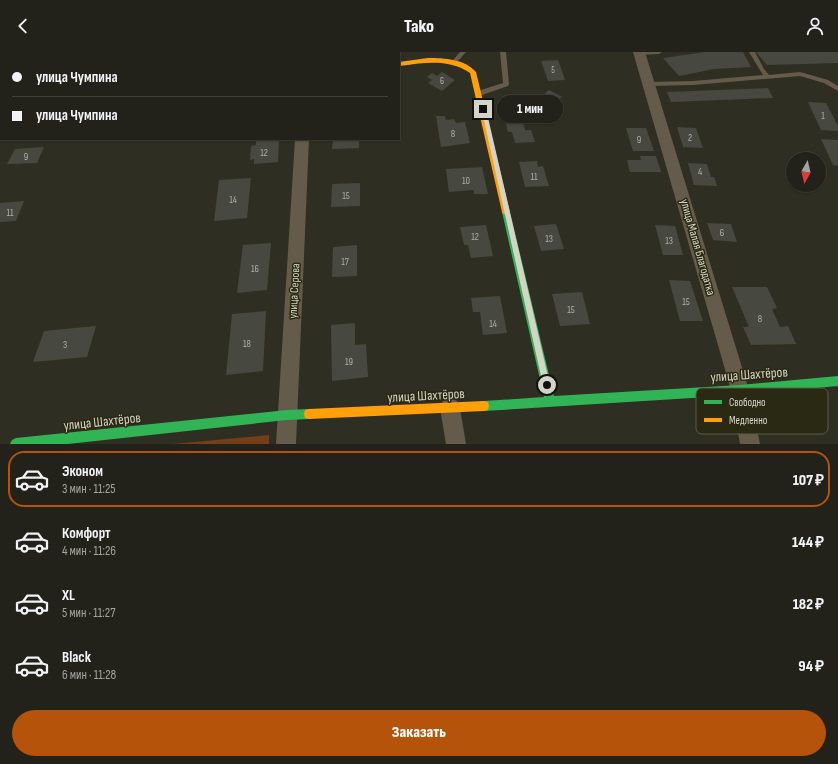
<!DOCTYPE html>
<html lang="ru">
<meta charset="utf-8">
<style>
body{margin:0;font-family:"Sofia Sans Condensed",sans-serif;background:#2f2f27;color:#f1f3f6;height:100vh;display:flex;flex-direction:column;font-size:15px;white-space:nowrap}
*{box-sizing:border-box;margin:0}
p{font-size:13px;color:#a3a4a2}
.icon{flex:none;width:22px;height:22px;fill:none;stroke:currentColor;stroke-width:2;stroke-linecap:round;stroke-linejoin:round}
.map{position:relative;height:392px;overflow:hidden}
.details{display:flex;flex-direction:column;background:#23221a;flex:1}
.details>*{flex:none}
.top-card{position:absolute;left:0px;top:0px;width:400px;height:88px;box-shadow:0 1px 3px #0004,0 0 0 1px #403f39;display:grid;align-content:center;height:88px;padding:0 12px;background:#23221a}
.needle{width:26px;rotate:188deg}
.tools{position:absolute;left:786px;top:100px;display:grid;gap:8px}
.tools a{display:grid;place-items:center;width:40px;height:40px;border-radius:50%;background:#23221a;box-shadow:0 1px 3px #0004,0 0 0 1px #403f39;font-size:20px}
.end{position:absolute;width:18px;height:18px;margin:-9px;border:5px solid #d4d4c6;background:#111;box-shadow:0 0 0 2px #111}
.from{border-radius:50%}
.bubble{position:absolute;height:28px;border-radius:14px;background:#23221a;box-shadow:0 1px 3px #0004,0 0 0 1px #403f39;font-size:13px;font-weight:800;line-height:28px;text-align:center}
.top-card b{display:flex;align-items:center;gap:14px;height:38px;font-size:15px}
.top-card b+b{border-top:1px solid #403f39}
.top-card i{width:10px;height:10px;background:#f1f3f6}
ul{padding:7px 0 0;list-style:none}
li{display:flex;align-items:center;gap:12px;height:56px;margin:0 8px 6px;padding:0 4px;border:2px solid transparent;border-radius:16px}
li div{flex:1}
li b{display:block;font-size:15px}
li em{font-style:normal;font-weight:800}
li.current{border-color:#b45309}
li>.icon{width:36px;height:36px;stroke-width:1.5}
.cta{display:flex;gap:8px;margin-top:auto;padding:8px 12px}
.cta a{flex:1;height:46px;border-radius:24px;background:#b45309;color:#fff;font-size:16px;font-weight:800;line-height:46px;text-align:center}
header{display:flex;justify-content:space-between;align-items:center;height:52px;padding:0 12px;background:#23221a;font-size:18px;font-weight:800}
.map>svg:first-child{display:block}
.green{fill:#733e18}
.building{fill:#474940}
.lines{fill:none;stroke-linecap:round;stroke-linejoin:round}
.lane{fill:#655b4a;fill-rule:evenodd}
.street{fill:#655b4a;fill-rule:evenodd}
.fast{fill:#30b455;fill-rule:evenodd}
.slow{fill:#ff9f0a;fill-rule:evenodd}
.route{fill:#d4d4c6}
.labels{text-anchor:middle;stroke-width:3;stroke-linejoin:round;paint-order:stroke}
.far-number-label{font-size:9px;fill:#b1b1a4}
.number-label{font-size:10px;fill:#b1b1a4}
.street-label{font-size:12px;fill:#d4d4c6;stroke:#2a2913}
.near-street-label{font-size:14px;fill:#d4d4c6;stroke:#2a2913}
.key{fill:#2a2913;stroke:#5d5c49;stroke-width:1}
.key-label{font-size:11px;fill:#d4d4c6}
</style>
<header><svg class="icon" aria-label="back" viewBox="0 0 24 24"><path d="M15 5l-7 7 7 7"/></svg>Tako<svg class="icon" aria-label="person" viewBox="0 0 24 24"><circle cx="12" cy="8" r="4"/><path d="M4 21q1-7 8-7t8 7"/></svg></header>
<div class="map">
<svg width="838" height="392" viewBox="0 0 838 392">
<rect width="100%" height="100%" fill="#2f2e22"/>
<path class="green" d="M269 383V392H172Z"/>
<path class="building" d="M705 0H743L751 15 714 17 679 24 663 6Z
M756 0H838V11L767 13Z
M558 8 565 28 548 29 541 9Z
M442 20 455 28 442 39 428 31 432 28 427 25 432 21 437 24Z
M768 36 773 46 671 50 667 40Z
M549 38 562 45 557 49 563 53 559 58 555 56 548 63 527 51 536 43 540 46Z
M808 50 826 51 838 74V79L821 78Z
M436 64H445L446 68 454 67 456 71 465 70 470 91 441 95Z
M522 66 525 78H531L535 90 515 91 512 80H508L505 67Z
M677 75 696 76 703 96 683 95Z
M626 76H646L654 99H633Z
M256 87H279L278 110 254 112V107L250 108 251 94 256 93Z
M333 87H359V96L332 97Z
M821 87 838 88V114L833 113Z
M44 95 37 111 7 112 15 97Z
M640 104H656L661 120H630L627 108H641Z
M537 109 538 115 543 114 549 134 525 135 519 110Z
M688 111 707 112 711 125H714L717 134 694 133Z
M482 115 488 142H474V138L449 140 446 117Z
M251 126 247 166 214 169 219 128Z
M360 131V154L331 155 332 132Z
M24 149 16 169 0 170V151Z
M707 171 731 172 737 190 713 188Z
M556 172 564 197 541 199 534 174Z
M486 173 493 204 471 206 468 193H464L460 175Z
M655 173 675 174 683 203H663Z
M271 191 267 238 237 241 243 193Z
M357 193V224L332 225 333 195Z
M669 228 690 229 703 269H680Z
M732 235H767L777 256 772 257 780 275 788 274 796 292 751 293 743 275H749Z
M582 240 590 272 560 274 552 242Z
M500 244 507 281 483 283 480 260H473L471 246Z
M266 259 263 319 226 323 232 262Z
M355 271V293L366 292 368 325 332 329 331 273Z
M96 274 87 305 33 310 44 279Z"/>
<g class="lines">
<path class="lane" d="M460 0H466L457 10H453V8Z
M500 0H506L509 32 508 34 482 43H478V39L503 31Z
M640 0H662L659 2 637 3V1Z
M749 0H755L764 17 769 23 800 20 828 28 838 34V39L824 31 800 24 693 33 649 34 646 32 649 30 693 29 763 23Z"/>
<path class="street" d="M301 0H313V1H301Z
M633 0H645L749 338 760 392H740L731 338Z
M0 30H1V38H0Z
M295 87H309L296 392H276Z
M450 346 457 349 460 356 466 392H446L440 356 443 349Z"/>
<path class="fast" d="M506 156 510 160 554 344 740 333 838 324V334L740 343 484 359 480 358 479 354 480 350 484 349 544 345 502 160Z
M309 357 313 358 314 362 313 366 309 367 287 368 68 392H10L12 388 16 386 287 358Z"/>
<path class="slow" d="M428 6C444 6 465 7 476 20L510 160 509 162H503L502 160 470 21C448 6 424 11 399 14V10Z
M484 349 488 350 489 354 488 358 484 359 309 367 305 366 304 362 305 358 309 357Z"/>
</g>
<path class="route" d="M481 55 486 57 550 333 547 337 543 333Z"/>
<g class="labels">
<g class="far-number-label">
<text x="553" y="21">5</text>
<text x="442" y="32">6</text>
</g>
<g class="number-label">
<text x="823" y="67">1</text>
<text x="453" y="85">8</text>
<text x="690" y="89">2</text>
<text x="639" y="91">9</text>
<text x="264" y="104">12</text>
<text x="26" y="108">9</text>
<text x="700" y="123">4</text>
<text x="534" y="128">11</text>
<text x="466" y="132">10</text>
<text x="346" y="147">15</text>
<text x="233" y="151">14</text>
<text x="10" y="164">11</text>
<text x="722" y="184">6</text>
<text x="475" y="188">12</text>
<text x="549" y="190">13</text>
<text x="669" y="192">13</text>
<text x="345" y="213">17</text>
<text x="255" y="220">16</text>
<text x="686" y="253">15</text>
<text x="571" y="261">15</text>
<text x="760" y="270">8</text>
<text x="493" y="275">14</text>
<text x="247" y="295">18</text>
<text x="65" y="296">3</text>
<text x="349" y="313">19</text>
</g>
<g class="street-label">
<text transform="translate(698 195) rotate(74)" y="4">улица Малая Благодатка</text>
<text transform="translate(294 239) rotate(-87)" y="4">улица Серова</text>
</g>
<g class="near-street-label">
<text transform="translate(749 322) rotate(-4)" y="5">улица Шахтёров</text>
<text transform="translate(426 343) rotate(-3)" y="5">улица Шахтёров</text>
<text transform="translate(102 369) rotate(-6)" y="5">улица Шахтёров</text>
</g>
</g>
<rect x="696" y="336" width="132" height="46" rx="6" class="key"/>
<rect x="704" y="348" width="18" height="4" fill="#30b455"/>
<rect x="704" y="366" width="18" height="4" fill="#ff9f0a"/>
<g class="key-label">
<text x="729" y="354">Свободно</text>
<text x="729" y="372">Медленно</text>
</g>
</svg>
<div class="tools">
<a><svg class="needle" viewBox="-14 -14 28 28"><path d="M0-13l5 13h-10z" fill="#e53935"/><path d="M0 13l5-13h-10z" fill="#a3a4a2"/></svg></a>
</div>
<i class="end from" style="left:547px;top:333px"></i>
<i class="end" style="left:483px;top:57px"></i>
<div class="bubble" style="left:497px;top:43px;width:66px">1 мин</div>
<div class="top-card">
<b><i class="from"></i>улица Чумпина</b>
<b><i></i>улица Чумпина</b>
</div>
</div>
<section class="details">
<ul>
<li class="current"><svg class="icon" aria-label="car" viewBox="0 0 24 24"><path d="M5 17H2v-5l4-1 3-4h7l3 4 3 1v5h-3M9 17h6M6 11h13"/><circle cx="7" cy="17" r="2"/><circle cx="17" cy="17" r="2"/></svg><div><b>Эконом</b><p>3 мин · 11:25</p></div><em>107 ₽</em></li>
<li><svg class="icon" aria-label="car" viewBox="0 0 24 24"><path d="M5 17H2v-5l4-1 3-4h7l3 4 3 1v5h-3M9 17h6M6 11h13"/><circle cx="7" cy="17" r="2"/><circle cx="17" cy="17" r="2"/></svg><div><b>Комфорт</b><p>4 мин · 11:26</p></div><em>144 ₽</em></li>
<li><svg class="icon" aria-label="car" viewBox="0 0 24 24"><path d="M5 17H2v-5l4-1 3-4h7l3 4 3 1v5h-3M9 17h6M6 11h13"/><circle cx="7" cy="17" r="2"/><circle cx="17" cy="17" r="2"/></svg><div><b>XL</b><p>5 мин · 11:27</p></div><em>182 ₽</em></li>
<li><svg class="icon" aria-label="car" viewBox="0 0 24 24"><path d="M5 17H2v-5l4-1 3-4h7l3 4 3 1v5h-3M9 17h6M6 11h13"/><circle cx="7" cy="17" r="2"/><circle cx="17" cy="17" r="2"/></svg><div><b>Black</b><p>6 мин · 11:28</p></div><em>94 ₽</em></li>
</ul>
<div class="cta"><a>Заказать</a></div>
</section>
